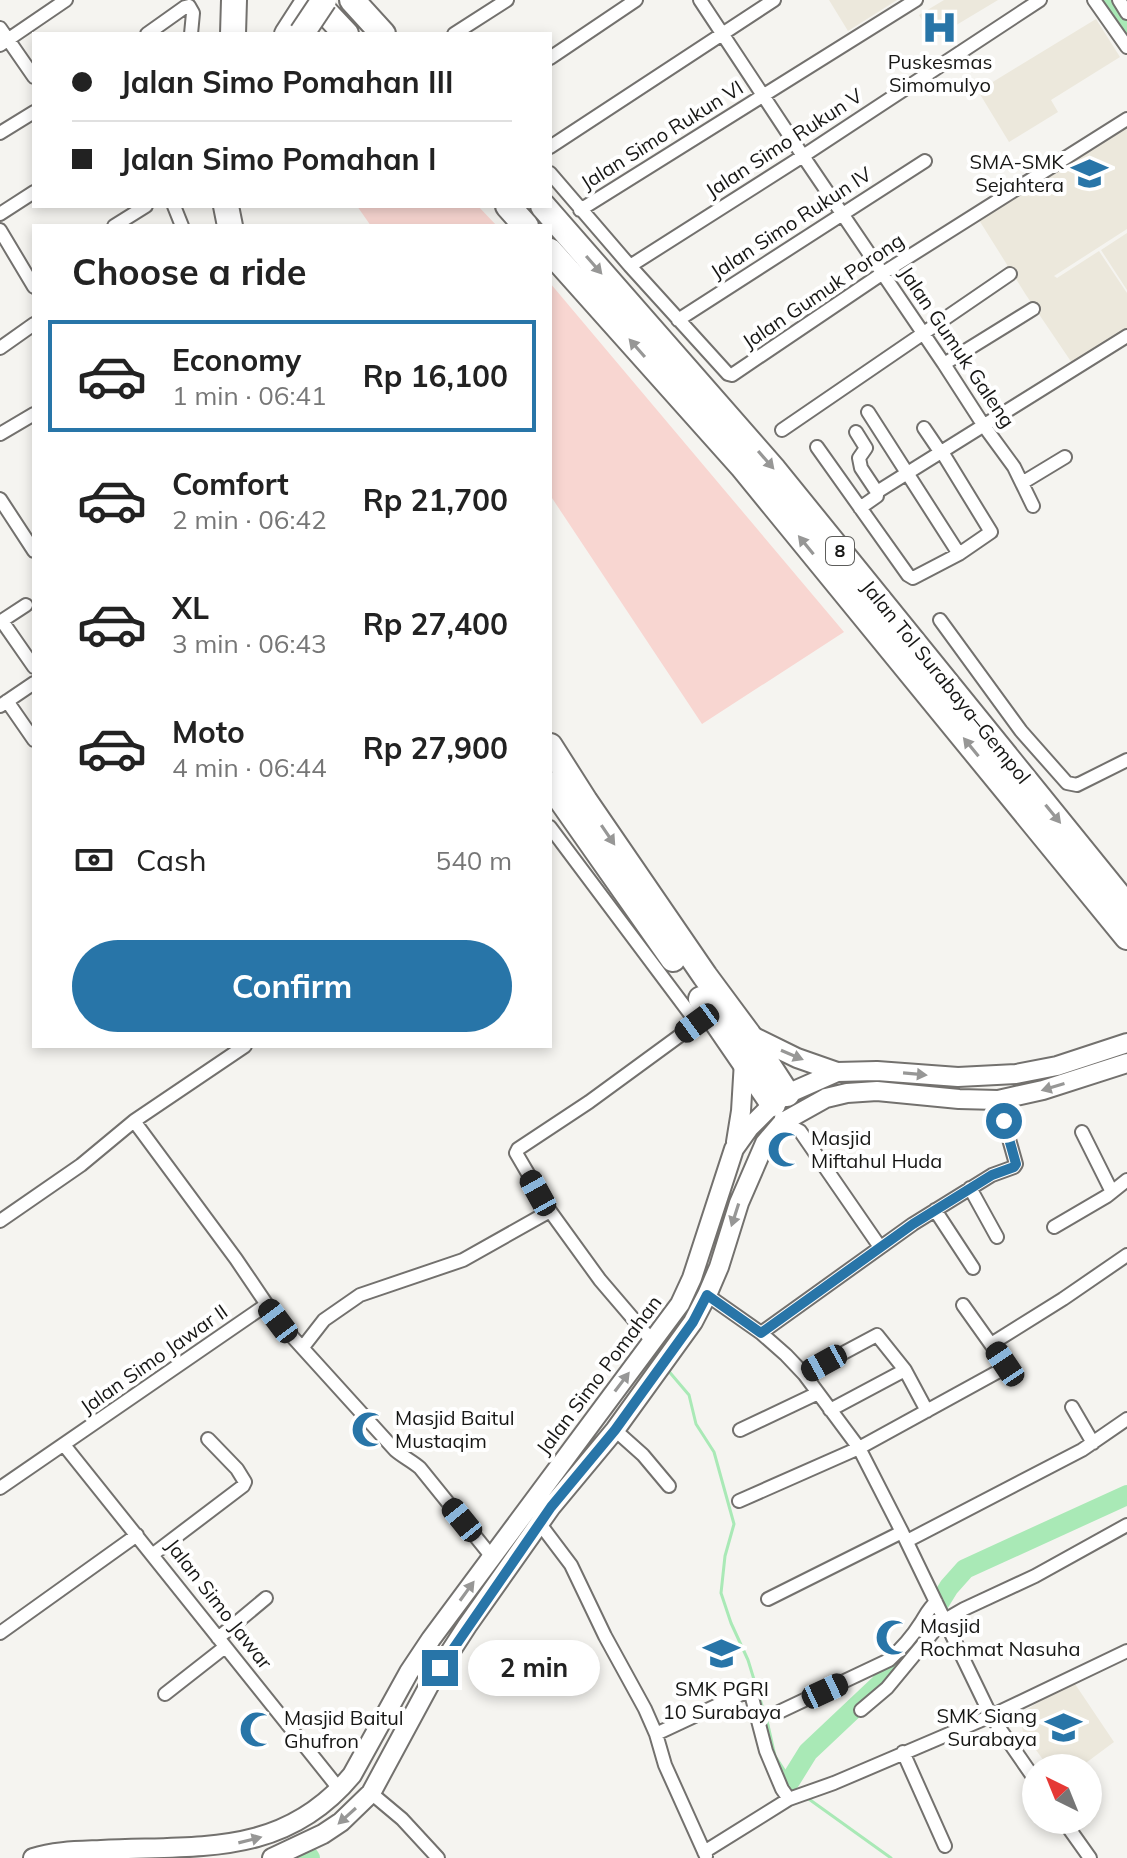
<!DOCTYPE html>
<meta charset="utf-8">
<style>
body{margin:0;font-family:Mulish,sans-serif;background:#f6f6f6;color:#222;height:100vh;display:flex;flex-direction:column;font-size:30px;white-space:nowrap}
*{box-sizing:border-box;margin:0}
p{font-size:26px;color:#767676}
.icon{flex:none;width:44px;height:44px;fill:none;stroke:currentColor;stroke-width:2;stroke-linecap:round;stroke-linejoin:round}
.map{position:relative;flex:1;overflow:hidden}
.sheet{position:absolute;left:32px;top:224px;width:520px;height:824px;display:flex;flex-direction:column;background:#fff;border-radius:0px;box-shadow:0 4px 12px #0003}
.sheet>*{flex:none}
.banner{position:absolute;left:32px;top:32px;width:520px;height:176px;border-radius:0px;box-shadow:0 4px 12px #0003;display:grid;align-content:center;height:176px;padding:0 40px;background:#fff}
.needle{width:52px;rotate:317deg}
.controls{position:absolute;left:1022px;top:1754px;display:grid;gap:16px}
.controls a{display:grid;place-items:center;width:80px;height:80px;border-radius:50%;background:#fff;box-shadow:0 4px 12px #0003;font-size:40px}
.end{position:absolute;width:36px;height:36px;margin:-18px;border:10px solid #2875a8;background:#fff;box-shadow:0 0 0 4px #fff}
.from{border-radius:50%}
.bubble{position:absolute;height:56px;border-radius:28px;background:#fff;box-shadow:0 4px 12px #0003;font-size:26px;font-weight:700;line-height:56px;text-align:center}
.car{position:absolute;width:24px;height:48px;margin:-24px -12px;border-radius:10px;box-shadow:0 0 6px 2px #0007;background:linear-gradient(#222 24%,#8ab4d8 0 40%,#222 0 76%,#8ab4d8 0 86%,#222 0)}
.banner b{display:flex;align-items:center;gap:28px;height:76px;font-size:30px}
.banner b+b{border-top:2px solid #e0e0e0}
.banner i{width:20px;height:20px;background:#222}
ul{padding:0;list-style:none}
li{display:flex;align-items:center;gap:24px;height:112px;margin:0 16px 12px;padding:0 24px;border:4px solid transparent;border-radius:0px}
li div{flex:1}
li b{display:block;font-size:30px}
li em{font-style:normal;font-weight:700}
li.on{border-color:#2875a8}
li>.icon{width:72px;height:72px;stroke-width:1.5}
h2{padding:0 40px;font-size:36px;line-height:96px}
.pay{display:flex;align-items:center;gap:20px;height:88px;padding:0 40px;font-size:30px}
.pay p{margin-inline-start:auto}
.cta{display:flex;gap:16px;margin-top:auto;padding:16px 40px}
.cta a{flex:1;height:92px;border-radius:48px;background:#2875a8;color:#fff;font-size:32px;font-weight:700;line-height:92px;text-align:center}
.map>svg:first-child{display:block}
.built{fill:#ece8dc}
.green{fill:#f8d6d1}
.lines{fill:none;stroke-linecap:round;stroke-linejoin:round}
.stream{stroke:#a9e9b6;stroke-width:3}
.river{stroke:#a9e9b6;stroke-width:20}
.street-casing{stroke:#73716e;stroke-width:16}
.secondary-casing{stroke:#73716e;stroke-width:22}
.highway-casing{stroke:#73716e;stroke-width:28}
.street{stroke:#fff;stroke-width:12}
.secondary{stroke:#fff;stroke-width:18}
.highway{stroke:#fff;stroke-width:24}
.highway-bridge-casing{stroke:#73716e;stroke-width:28;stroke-linecap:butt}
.highway-bridge{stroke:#fff;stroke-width:24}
.oneway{fill:#979796}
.route{stroke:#2875a8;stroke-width:10}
.labels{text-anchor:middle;stroke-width:8;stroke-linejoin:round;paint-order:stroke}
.shield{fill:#fff;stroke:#5d5d5b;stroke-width:2}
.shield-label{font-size:18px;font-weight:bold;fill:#171715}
.poi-label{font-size:20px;fill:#171715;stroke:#fff;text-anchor:start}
.street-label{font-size:20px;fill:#171715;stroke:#fff}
</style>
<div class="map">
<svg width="1127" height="1858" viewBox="0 0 1127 1858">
<rect width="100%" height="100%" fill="#f5f4f0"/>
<path class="built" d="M829 0H897L848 31Z
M944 0H998L933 39 919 15Z
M1096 19 1120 57 1051 100 1058 112 1009 142 978 91Z
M1127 126V229L1054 276 1057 278 1099 251 1127 293V332L1074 366 1026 295 979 220Z
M1127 233V290L1101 250Z
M1073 1681 1114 1742 1079 1768H1049L1023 1732 1021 1723 1016 1716Z"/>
<path class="green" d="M357 206H478L497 226H371Z
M550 283 844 632 702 724 550 495Z"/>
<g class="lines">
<path class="stream" d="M666 1368 689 1395 696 1424 714 1452 734 1524 725 1556 721 1593 731 1623 748 1660 768 1725 775 1756 797 1790
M806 1797 891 1858"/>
<path class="river" d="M1110 0 1127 25
M790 1781 808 1752 879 1685 912 1647 949 1587 965 1569 1127 1495
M307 1854 310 1858"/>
<defs>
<path id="street" d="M700 0 803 156 944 364 984 426 1014 467 1033 506
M1094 0 1127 47
M1119 0 1127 13
M0 28 34 77
M147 34 185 7 189 6 193 13 191 34
M454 34 507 0
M0 45 66 0
M550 58 636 0
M0 133 34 112
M550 147 774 0
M550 173 630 266 728 374 732 375 883 273 1127 119
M174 206 182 226
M580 210 916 0
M0 214 34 192
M114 226 146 206
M0 230 34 287
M630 266 803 156 1040 0
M678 320 925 161
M0 348 34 324
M944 364 1033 309
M868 412 959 554
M924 428 941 453
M782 430 1010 274
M856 432 866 448 859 458 861 468 877 492
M0 434 34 414
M817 447 908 575 913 578 959 554 991 532 942 452
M1022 483 1065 457
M0 499 34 551
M860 508 877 496V492L1127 336
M940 620 1021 731 1067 783 1077 785 1127 760
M2 621 34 667
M0 622 26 605
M7 701 34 740
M0 706 34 683
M550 827 697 1023 703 1019
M781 1118 783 1122 800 1131 880 1247
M134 1121 236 1259 278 1321 395 1450C403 1457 412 1461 420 1468L492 1557
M1082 1132 1112 1192
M970 1188 997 1237
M935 1210 973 1268
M550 1211 516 1153 518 1149 589 1102 697 1023
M0 1221 81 1165 134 1121 245 1046
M1054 1227 1107 1196 1127 1180
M707 1295 761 1333 786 1355 804 1374 859 1448 902 1532 991 1716 1036 1781
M761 1333 913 1224 992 1175 1014 1167 1016 1164 998 1100
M991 1344 1063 1299 1127 1255
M303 1347 324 1320 360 1295 463 1260 550 1211 600 1280 653 1342
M905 1370 927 1411
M804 1374 877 1335 905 1370 830 1410
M1072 1407 1093 1443
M615 1430 643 1455 669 1486
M740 1430 818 1393
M64 1445 340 1790
M0 1488 266 1305
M739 1501 859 1448 1001 1370 1005 1364 963 1305
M540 1524 571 1565 605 1636 645 1709 656 1734 665 1765 706 1856
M907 1541 1082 1450 1127 1419
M152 1555 243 1486 245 1482 237 1469 208 1439
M768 1599 902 1532
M945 1620 964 1609 1035 1576 1127 1525
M0 1633 137 1535
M218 1638 266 1598
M165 1694 225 1647
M861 1710 887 1688 944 1619
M779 1712 889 1660C901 1649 912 1637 920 1624 926 1615 928 1609 936 1602
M656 1734 750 1690 766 1751 782 1789 789 1799
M903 1752 945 1846
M371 1793 402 1819 438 1858
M1063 1820 1090 1858
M704 1852 789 1799 834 1783 991 1716 1127 1651"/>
<path id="secondary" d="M748 1034 797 1058 837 1072
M736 1142 741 1111 744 1061
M33 1858C55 1851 78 1851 101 1850 198 1845 283 1858 352 1775L409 1672 431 1639 680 1304 692 1278 734 1149 749 1128 773 1104 787 1094 837 1072 877 1071 958 1077 1016 1074 1057 1066 1127 1043
M272 1858 323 1834 341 1822 371 1793 432 1680 467 1626 551 1507 615 1430 693 1322 707 1295 719 1267 739 1203 765 1143 783 1122 826 1098 847 1093 877 1091 959 1099 998 1100 1043 1090 1127 1063"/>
<path id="highway" d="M314 0 346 34
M352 0 383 34
M233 34 234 0
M287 34 309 0
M226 206 230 226
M508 206 526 226
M543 206 774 470 1127 906
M550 251 742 466 1127 937
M550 746 585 801 705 976 748 1034 787 1094
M550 784 673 959
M701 999 773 1104"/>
</defs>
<use href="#street" class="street-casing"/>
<use href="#secondary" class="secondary-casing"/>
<use href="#highway" class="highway-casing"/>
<use href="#street" class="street"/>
<use href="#secondary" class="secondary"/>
<use href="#highway" class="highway"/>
<defs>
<path id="highway-bridge" d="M302 33 324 0"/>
</defs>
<use href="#highway-bridge" class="highway-bridge-casing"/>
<use href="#highway-bridge" class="highway-bridge"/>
</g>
<defs><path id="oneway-solid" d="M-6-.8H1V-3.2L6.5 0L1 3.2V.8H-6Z" transform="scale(2)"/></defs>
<g class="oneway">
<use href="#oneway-solid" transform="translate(594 265) rotate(49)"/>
<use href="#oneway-solid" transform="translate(637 348) rotate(-131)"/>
<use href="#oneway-solid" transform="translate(766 460) rotate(49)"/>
<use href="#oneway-solid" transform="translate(806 545) rotate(-129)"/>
<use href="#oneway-solid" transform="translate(971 747) rotate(-129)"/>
<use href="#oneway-solid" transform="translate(1053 814) rotate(51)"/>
<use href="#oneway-solid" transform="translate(608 835) rotate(56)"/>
<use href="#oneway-solid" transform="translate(792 1055) rotate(23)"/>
<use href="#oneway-solid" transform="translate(915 1074) rotate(5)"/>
<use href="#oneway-solid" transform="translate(1053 1087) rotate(163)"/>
<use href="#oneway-solid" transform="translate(735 1215) rotate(108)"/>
<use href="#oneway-solid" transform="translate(622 1382) rotate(-53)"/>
<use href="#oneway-solid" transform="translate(467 1591) rotate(-54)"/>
<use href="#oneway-solid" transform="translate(347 1816) rotate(138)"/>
<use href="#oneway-solid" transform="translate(250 1840) rotate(-14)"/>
</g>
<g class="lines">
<path class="route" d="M440 1668 551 1507 615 1430 693 1322 707 1295 761 1333 913 1224 992 1175 1014 1167 1016 1164 1004 1121"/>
</g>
<defs>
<symbol id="hospital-bare" viewBox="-9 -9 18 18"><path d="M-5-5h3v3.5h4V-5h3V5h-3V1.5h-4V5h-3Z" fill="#2875a8" stroke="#fff" stroke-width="2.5" paint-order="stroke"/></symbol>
<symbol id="school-bare" viewBox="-9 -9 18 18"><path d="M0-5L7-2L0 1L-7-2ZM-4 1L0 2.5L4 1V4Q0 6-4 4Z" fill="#2875a8" stroke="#fff" stroke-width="2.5" paint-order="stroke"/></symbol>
<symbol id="mosque-bare" viewBox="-9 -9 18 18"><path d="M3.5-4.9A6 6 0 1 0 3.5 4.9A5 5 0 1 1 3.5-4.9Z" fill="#2875a8" stroke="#fff" stroke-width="2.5" paint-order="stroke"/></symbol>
</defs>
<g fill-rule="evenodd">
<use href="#hospital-bare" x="914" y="2" width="51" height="51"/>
<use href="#school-bare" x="1064" y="148" width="51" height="51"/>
<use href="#mosque-bare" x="760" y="1124" width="51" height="51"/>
<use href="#mosque-bare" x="344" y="1404" width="51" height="51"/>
<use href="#mosque-bare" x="868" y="1612" width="51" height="51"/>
<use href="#school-bare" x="696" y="1628" width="51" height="51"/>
<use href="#school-bare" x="1038" y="1702" width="51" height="51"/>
<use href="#mosque-bare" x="232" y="1704" width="51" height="51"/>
</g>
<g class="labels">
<rect class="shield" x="826" y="537" width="28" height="28" rx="6"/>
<g class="shield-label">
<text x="840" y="557">8</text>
</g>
<g class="poi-label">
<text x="940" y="69" text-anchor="middle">Puskesmas<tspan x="940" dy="23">Simomulyo</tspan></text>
<text x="1064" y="169" text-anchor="end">SMA-SMK<tspan x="1064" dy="23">Sejahtera</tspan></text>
<text x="811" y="1145">Masjid<tspan x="811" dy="23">Miftahul Huda</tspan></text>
<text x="395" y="1425">Masjid Baitul<tspan x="395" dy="23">Mustaqim</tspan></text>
<text x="920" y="1633">Masjid<tspan x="920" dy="23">Rochmat Nasuha</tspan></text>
<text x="722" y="1696" text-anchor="middle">SMK PGRI<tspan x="722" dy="23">10 Surabaya</tspan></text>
<text x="1037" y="1723" text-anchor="end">SMK Siang<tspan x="1037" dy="23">Surabaya</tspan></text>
<text x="284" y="1725">Masjid Baitul<tspan x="284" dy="23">Ghufron</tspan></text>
</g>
<g class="street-label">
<text transform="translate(662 135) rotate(-32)" y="7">Jalan Simo Rukun VI</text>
<text transform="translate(784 143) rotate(-33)" y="7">Jalan Simo Rukun V</text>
<text transform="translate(791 223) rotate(-33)" y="7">Jalan Simo Rukun IV</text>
<text transform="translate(823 291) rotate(-34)" y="7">Jalan Gumuk Porong</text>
<text transform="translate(957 347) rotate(56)" y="7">Jalan Gumuk Galeng</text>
<text transform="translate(946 682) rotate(51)" y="7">Jalan Tol Surabaya–Gempol</text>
<text transform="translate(154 1359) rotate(-35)" y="7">Jalan Simo Jawar II</text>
<text transform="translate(599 1375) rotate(-53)" y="7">Jalan Simo Pomahan</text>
<text transform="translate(219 1604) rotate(52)" y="7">Jalan Simo Jawar</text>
</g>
</g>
</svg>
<div class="controls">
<a><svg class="needle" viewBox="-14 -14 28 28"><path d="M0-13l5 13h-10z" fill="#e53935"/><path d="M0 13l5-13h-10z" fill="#767676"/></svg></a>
</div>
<i class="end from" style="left:1004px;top:1121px"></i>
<i class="end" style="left:440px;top:1668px"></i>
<div class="bubble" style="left:468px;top:1640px;width:132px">2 min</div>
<i class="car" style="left:697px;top:1023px;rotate:234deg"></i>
<i class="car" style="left:538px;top:1193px;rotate:331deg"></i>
<i class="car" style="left:278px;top:1321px;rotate:323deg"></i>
<i class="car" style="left:824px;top:1363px;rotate:241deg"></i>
<i class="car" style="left:1005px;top:1364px;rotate:326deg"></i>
<i class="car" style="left:462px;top:1520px;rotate:321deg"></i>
<i class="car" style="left:825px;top:1691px;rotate:65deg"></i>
<div class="banner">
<b><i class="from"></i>Jalan Simo Pomahan III</b>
<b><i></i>Jalan Simo Pomahan I</b>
</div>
<section class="sheet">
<h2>Choose a ride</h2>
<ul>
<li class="on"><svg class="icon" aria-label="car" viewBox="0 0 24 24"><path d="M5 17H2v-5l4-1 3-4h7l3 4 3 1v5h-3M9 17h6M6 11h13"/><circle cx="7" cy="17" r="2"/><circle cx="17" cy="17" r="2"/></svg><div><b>Economy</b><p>1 min · 06:41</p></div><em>Rp 16,100</em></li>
<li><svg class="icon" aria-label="car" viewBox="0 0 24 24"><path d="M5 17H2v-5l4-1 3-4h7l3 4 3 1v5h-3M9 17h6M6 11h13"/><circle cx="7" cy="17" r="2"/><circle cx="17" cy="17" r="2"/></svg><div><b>Comfort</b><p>2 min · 06:42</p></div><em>Rp 21,700</em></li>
<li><svg class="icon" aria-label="car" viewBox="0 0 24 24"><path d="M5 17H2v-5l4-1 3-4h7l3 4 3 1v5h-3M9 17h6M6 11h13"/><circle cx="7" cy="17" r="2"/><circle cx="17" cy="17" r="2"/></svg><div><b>XL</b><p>3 min · 06:43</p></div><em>Rp 27,400</em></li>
<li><svg class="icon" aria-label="car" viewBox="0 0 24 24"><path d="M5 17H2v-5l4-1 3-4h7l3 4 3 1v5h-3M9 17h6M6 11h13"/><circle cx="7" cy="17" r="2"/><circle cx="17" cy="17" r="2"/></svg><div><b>Moto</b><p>4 min · 06:44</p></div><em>Rp 27,900</em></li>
</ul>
<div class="pay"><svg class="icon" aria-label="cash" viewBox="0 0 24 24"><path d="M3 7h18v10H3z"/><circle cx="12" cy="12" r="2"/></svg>Cash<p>540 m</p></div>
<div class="cta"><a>Confirm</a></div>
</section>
</div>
